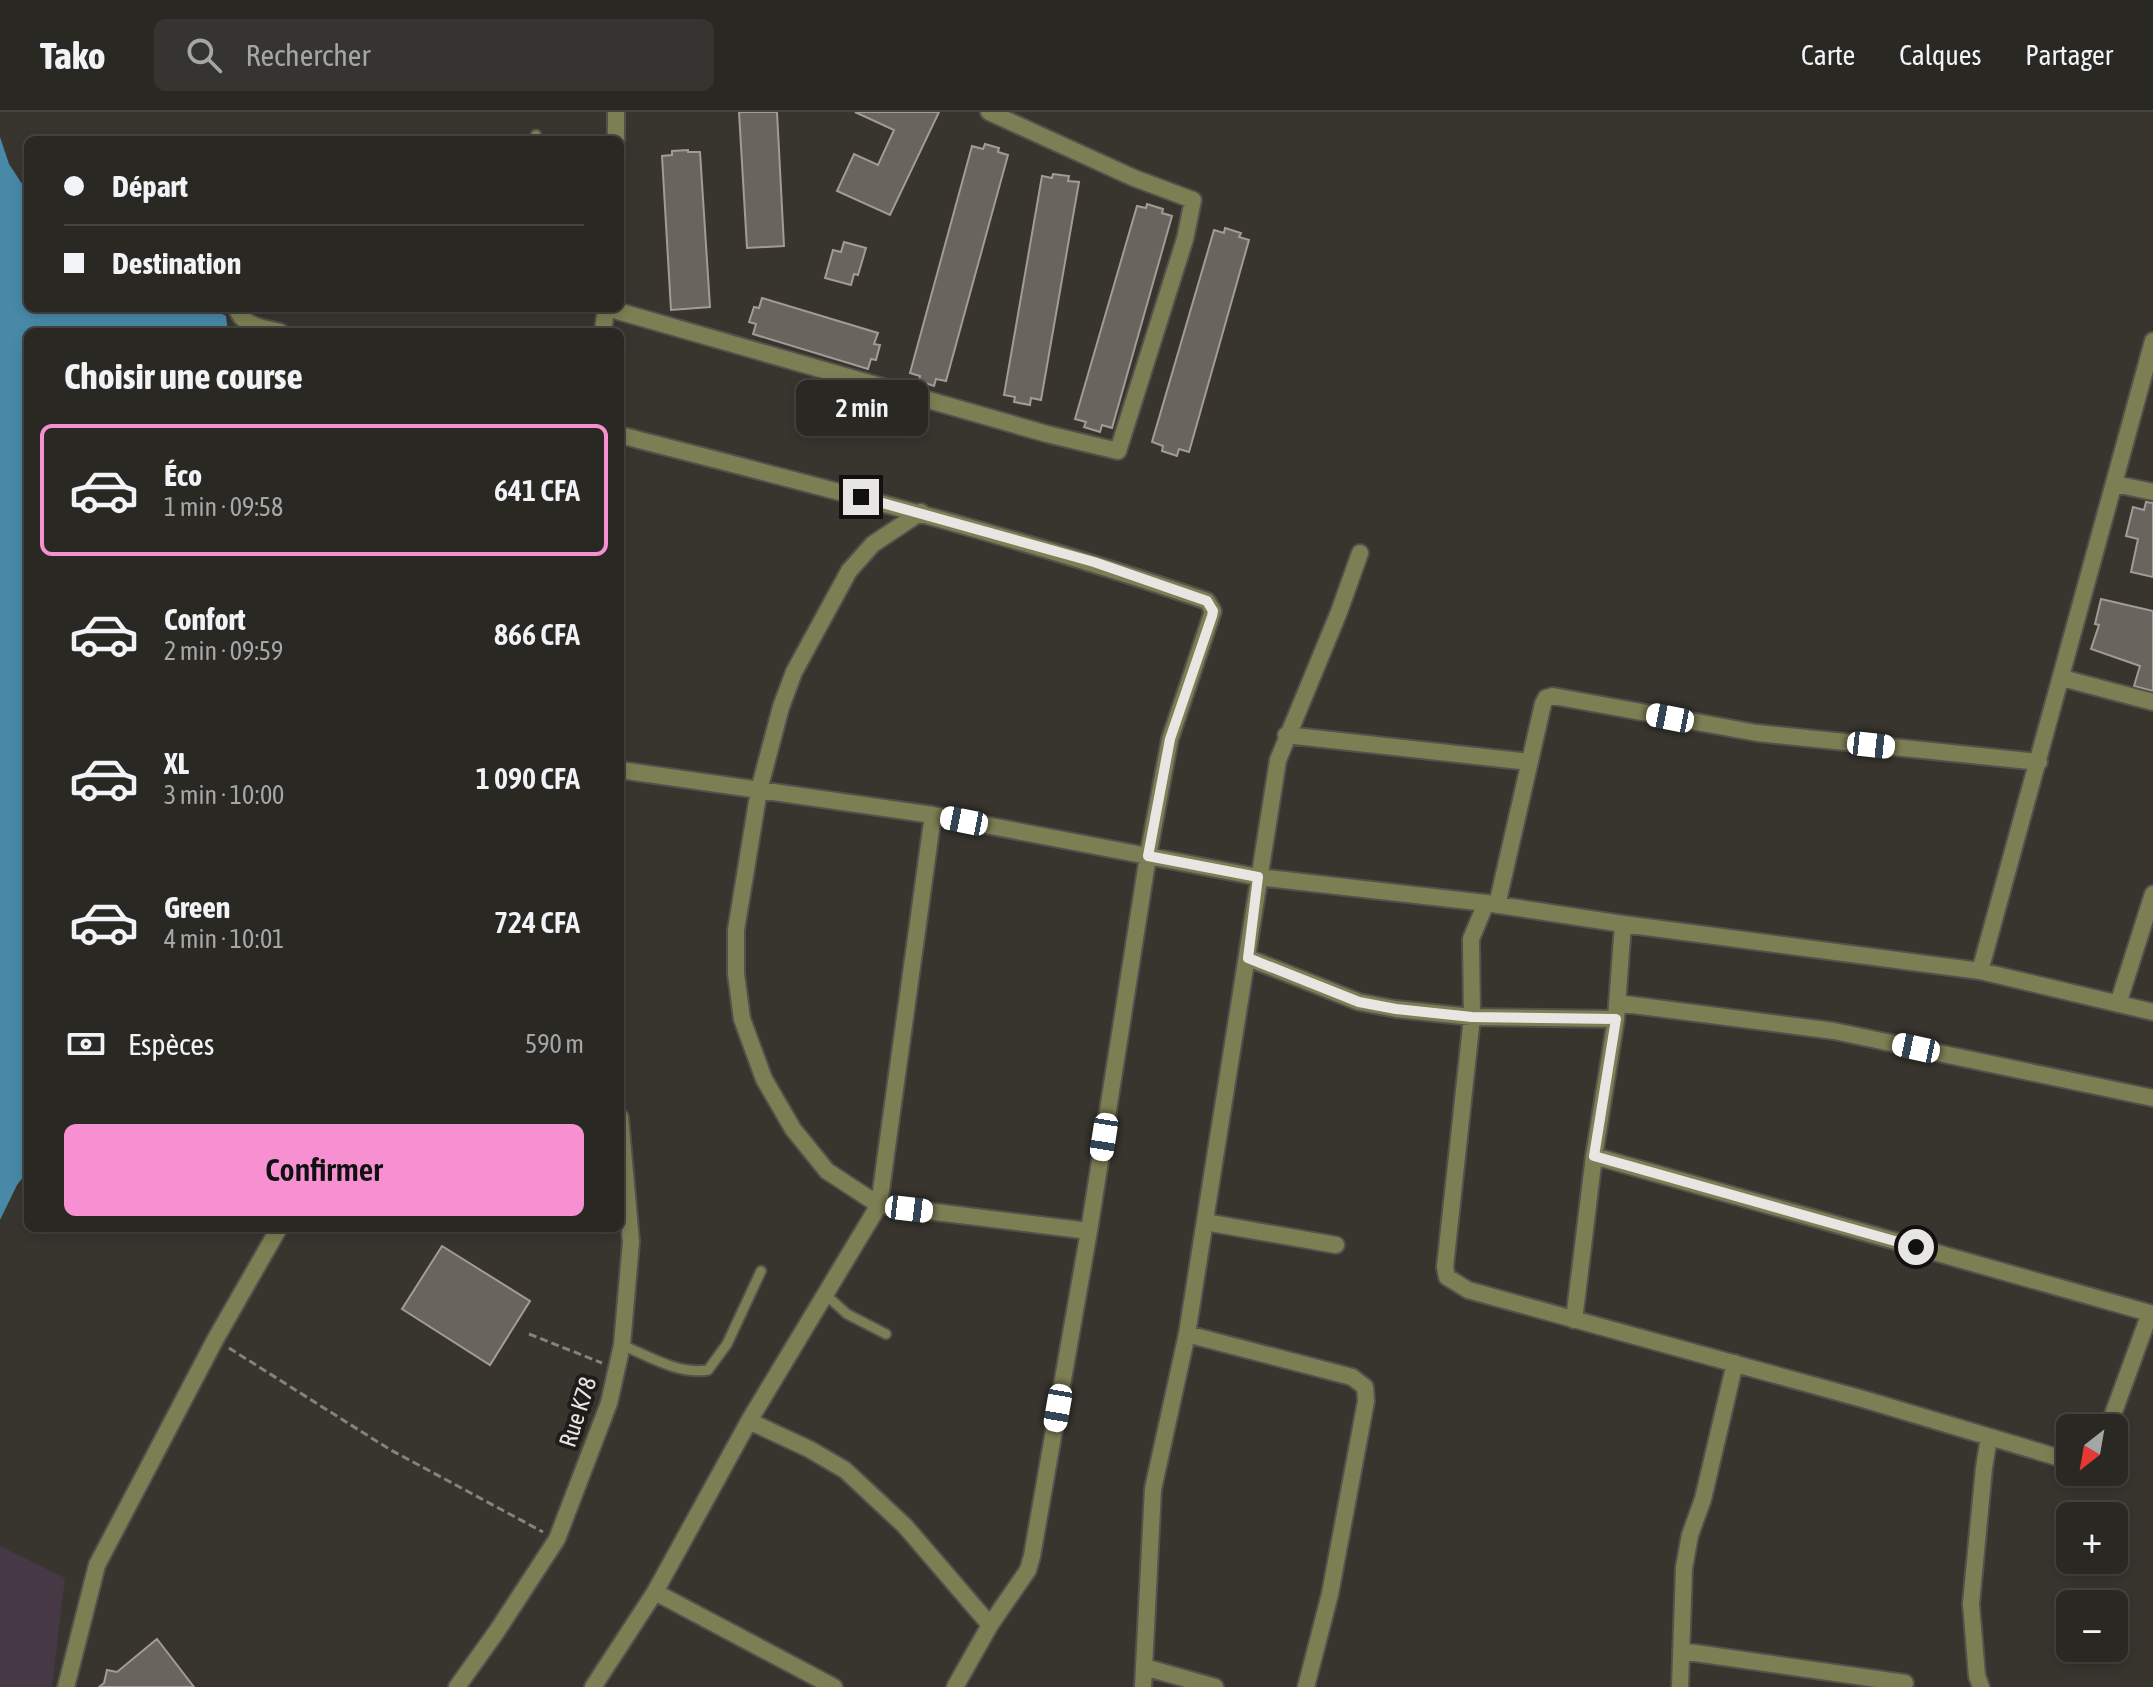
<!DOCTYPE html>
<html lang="fr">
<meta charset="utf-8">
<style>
body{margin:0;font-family:"Asap Condensed",sans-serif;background:#363430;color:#f1f3f6;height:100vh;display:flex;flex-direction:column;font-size:30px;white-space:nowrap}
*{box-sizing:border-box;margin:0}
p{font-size:26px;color:#a5a6a6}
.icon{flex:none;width:44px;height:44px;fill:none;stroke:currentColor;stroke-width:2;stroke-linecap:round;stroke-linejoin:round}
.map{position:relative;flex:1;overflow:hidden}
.panel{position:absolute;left:24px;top:216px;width:600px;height:904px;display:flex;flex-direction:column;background:#2a2823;border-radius:12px;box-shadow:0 4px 12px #0003,0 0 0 2px #464441}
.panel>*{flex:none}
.top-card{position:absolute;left:24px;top:24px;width:600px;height:176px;border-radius:12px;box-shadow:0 4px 12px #0003,0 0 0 2px #464441;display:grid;align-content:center;height:176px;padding:0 40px;background:#2a2823}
.needle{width:52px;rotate:211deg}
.fabs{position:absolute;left:2056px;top:1302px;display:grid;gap:16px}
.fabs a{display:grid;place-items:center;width:72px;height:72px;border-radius:12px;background:#2a2823;box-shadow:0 4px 12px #0003,0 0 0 2px #464441;font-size:40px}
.end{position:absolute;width:36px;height:36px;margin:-18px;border:10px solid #e8e6e2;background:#111;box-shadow:0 0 0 4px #111}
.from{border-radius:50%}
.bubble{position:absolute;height:56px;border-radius:12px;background:#2a2823;box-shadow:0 4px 12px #0003,0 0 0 2px #464441;font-size:26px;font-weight:600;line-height:56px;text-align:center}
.car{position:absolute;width:24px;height:48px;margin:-24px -12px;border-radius:10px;box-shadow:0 0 6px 2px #0007;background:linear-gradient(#fff 24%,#345 0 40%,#fff 0 76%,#345 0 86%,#fff 0)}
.top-card b{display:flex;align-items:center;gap:28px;height:76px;font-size:30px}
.top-card b+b{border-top:2px solid #464441}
.top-card i{width:20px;height:20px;background:#f1f3f6}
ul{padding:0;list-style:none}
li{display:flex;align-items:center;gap:24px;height:132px;margin:0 16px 12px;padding:0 24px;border:4px solid transparent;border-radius:12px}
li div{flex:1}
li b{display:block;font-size:30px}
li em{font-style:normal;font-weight:600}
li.active{border-color:#f690d1}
li>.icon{width:72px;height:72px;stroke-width:1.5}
h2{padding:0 40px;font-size:36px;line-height:96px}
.pay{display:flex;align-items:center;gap:20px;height:88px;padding:0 40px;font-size:30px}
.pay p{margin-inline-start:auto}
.button{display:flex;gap:16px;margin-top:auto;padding:16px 40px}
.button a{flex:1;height:92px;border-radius:12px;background:#f690d1;color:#111;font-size:32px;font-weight:600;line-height:92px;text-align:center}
header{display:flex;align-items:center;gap:48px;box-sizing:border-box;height:112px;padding:0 40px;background:#2a2823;border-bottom:2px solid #464441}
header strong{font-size:38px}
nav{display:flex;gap:44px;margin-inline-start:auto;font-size:28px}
.search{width:560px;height:72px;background:#363430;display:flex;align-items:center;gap:20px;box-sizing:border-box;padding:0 28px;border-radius:12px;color:#a5a6a6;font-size:30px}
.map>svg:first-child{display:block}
.industrial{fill:#463845}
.water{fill:#4889a8}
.building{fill:#6a645f;stroke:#a29b96;stroke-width:2}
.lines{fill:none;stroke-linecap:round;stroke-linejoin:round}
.service-casing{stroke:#54514c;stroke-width:13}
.minor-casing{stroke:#54514c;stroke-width:20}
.tertiary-casing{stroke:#54514c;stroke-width:20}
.path{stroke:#84827d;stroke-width:3;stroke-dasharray:8 4;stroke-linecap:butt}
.service{stroke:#7c7f53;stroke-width:9}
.minor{stroke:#7c7f53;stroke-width:16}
.tertiary{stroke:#7c7f53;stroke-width:16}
.route{stroke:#e8e6e2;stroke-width:10}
.labels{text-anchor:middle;stroke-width:8;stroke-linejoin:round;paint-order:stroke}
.street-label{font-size:24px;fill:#e8e6e2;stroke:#1e1d1a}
</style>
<header>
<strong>Tako</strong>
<div class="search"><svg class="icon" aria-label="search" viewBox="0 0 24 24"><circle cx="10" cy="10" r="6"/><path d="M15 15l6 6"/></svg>Rechercher</div>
<nav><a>Carte</a><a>Calques</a><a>Partager</a></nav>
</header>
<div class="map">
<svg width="2153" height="1575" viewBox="0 0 2153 1575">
<rect width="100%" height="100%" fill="#38352f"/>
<path class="industrial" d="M0 1434 65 1466 52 1575H0Z"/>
<path class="water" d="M0 25 9 52 28 81V196H211L226 204 228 220H28V1059L17 1073 0 1108Z"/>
<path class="building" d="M739 0H777L784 134 747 136Z
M855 0H939L890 103 837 79 854 42 878 53 894 18Z
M985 32 999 36 998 40 1008 43 946 269 936 267 934 274 919 269 920 264 910 261 972 34 983 37Z
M688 38V40H700L710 195 671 198 662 44 672 43V39Z
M1053 62 1069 64 1068 69 1079 70 1041 288 1031 286 1030 293 1014 290 1015 285 1004 283 1042 64 1052 66Z
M1147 92 1163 97 1162 101 1172 104 1112 316 1102 313 1100 320 1084 315 1086 310 1075 307 1137 94 1146 96Z
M1225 116 1241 121 1239 125 1249 128 1189 340 1179 337 1177 344 1162 339 1163 334 1152 330 1214 118 1224 121Z
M844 130 866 136 858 163 854 162 851 173 825 166 833 138 841 140Z
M762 186 878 221 874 232 880 233 876 248 871 247 868 257 753 222 756 212 749 210 754 195 759 196Z
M2146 390 2153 391V465L2131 460 2138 427 2126 424 2133 395 2144 398Z
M2101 487 2153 499V579L2134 574 2140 554 2091 537 2099 513 2095 512Z
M442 1134 530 1189 490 1253 402 1197Z
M157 1527 194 1575H99L104 1571 107 1558 117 1560Z"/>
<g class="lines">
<defs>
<path id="service" d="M534 28 536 23
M825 1182 847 1202 886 1222
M622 1233C648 1244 679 1263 708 1258L727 1232 761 1159"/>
<path id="minor" d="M237 196C241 214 264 216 280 220
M607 196 1047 322 1118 339 1185 127 1193 88 1134 66 989 0
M620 323C817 374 1015 423 1207 489L1213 499 1170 627 1148 744 1089 1119 1032 1444 1028 1458 990 1513 955 1575
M2115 372 2153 380
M921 400 873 432 849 459 794 560 781 595 759 678 736 818V862L742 907 764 967 793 1017 827 1059 879 1093 1089 1119
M2062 566 2153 590
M1286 623 1529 650
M620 658 933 703 1258 765 1486 791 1623 812 1980 859 2153 900
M1486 791 1471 827 1472 905 1445 1155 1447 1165 1468 1178 1863 1287 2070 1349
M1497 793 1543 592 1546 586 1553 584 1757 621 2039 650
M1248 846 1359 890 1396 897 1472 905 1616 907
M1980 859 2153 229
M1617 891 1834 919 2153 986
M2118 892 2153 782
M1594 1044 2153 1202
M1205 1110 1336 1133
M1574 1208 1594 1044 1616 907 1623 812
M1187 1222 1352 1265 1365 1275 1366 1289 1330 1482 1306 1575
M749 1309 809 1337 845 1358 905 1414 990 1513
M2108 1316 2150 1201
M655 1480 834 1575
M1681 1539 1905 1571
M1144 1555 1215 1575
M66 1575 97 1453 215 1228 279 1116
M593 1575 655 1480 749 1309 879 1093 933 703
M1143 1575 1153 1377 1187 1222 1278 648 1339 500 1360 441
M1680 1575 1684 1456 1690 1423 1703 1387 1735 1251
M1981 1575 1977 1564 1971 1492 1984 1356 1989 1325"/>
<path id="tertiary" d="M616 0V28
M603 220 606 196
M457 1575 497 1519 557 1427 609 1291 622 1233 631 1130 620 1005"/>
</defs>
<use href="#service" class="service-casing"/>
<use href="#minor" class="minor-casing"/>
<use href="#tertiary" class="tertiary-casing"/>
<path class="path" d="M529 1222 602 1251
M229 1236 389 1337 543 1420"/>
<use href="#service" class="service"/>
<use href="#minor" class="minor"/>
<use href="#tertiary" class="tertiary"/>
</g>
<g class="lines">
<path class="route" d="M861 385 1094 450 1207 489 1213 499 1212 504 1170 627 1148 744 1258 765 1248 846 1359 890 1396 897 1472 905 1616 907 1594 1044 1916 1135"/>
</g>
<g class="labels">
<g class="street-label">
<text transform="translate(578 1300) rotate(-72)" y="8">Rue K78</text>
</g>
</g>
</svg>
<div class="fabs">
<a><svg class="needle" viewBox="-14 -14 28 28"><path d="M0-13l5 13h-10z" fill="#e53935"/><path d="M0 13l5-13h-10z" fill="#a5a6a6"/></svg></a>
<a>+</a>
<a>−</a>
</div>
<i class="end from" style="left:1916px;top:1135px"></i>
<i class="end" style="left:861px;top:385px"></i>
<div class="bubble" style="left:796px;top:268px;width:132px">2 min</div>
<i class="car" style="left:1670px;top:606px;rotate:281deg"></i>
<i class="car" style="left:1871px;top:633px;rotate:96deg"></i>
<i class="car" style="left:964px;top:709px;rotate:281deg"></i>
<i class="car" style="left:1916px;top:936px;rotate:282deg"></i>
<i class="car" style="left:1104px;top:1025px;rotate:189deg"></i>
<i class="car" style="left:909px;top:1097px;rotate:97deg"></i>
<i class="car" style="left:1058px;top:1296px;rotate:190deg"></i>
<div class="top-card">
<b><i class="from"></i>Départ</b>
<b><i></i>Destination</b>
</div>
<section class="panel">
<h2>Choisir une course</h2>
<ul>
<li class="active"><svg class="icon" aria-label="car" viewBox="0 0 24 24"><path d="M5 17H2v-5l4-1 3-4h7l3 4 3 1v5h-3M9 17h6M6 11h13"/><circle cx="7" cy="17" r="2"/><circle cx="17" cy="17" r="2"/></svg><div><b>Éco</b><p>1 min · 09:58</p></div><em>641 CFA</em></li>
<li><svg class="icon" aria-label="car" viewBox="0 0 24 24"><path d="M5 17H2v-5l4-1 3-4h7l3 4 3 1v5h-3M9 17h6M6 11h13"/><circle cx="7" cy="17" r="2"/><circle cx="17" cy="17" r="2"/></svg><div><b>Confort</b><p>2 min · 09:59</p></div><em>866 CFA</em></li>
<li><svg class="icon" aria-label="car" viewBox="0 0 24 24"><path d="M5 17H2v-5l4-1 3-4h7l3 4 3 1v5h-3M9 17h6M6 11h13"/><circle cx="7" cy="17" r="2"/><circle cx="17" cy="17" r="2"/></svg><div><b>XL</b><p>3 min · 10:00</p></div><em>1 090 CFA</em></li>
<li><svg class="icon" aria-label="car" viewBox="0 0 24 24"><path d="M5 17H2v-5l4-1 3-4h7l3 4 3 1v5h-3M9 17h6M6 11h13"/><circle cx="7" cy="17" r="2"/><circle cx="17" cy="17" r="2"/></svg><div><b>Green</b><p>4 min · 10:01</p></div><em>724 CFA</em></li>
</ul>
<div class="pay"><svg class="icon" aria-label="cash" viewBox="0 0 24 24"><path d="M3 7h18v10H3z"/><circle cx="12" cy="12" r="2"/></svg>Espèces<p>590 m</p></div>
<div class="button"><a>Confirmer</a></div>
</section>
</div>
